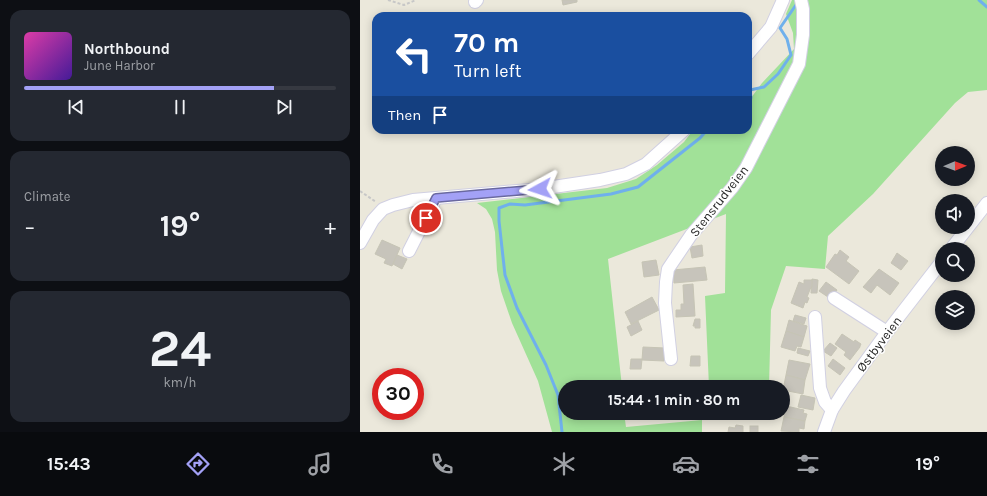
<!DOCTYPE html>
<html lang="en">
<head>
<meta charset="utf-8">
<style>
  :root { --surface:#171b24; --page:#242831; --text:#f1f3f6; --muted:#9ea1a6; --line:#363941; --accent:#a3a1f6 }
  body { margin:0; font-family:Karla,sans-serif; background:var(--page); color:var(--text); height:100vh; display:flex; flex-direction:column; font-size:15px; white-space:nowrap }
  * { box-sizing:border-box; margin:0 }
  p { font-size:13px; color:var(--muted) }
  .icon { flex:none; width:22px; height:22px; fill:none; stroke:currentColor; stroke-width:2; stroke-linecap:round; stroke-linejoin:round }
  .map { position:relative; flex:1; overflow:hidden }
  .sheet { display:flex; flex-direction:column; gap:10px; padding:10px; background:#0d0f14; width:360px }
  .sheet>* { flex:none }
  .top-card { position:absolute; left:12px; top:12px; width:380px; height:122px; border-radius:12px; box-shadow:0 2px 10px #0003; background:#1a4fa0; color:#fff; overflow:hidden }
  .needle { width:26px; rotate:89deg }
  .tools { position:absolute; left:575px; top:146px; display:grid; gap:8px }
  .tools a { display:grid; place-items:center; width:40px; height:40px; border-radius:50%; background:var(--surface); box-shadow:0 2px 10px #0003; font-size:20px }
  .speed { position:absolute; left:12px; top:368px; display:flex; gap:8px; font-size:20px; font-weight:700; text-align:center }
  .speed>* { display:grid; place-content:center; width:52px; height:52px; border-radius:50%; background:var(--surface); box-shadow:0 2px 10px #0003; line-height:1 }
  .speed .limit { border:6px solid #d22; background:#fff; color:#111 }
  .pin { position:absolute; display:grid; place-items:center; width:34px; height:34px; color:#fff; margin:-17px; border:2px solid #fff; border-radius:50%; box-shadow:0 1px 4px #0007 }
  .me { position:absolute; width:44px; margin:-22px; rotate:265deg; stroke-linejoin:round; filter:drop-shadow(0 0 3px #0008) }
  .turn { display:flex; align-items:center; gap:14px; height:84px; padding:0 16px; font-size:18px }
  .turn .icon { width:52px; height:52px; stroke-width:2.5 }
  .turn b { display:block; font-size:28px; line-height:34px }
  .then { display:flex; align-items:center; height:38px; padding:0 16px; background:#0003; gap:8px; font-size:15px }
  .big { font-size:30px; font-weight:700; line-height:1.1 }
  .sheet .widget { flex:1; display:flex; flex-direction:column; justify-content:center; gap:6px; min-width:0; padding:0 14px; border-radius:12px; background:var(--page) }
  .sheet .dial { align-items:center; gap:0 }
  .dial b { font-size:52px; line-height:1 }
  .song { display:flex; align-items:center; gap:12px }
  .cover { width:48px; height:48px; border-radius:6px; background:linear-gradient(135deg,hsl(320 70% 55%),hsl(260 70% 35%)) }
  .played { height:4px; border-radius:2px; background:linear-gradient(90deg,var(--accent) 80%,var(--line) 80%) }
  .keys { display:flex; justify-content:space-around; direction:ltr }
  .heat { display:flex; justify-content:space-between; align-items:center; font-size:22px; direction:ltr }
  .trip { position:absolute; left:198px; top:380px; width:232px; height:40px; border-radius:20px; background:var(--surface); box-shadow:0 2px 10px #0003; font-weight:700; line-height:40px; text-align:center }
  .tab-bar { display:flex; height:64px; justify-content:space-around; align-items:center; background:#090b0e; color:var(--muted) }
  .tab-bar .icon { width:28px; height:28px }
  .tab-bar .current { color:var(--accent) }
  .tab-bar b { font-size:18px; color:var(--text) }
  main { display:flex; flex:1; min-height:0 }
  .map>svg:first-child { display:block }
  .green { fill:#a1e198 }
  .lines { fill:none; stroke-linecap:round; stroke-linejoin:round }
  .stream { stroke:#6fb0ec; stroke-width:3 }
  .building { fill:#c7c4bb; stroke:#c6c4b5 }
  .minor-casing { stroke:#d1d0e2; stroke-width:14 }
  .path { stroke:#c7c7c7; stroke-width:2; stroke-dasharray:3 2; stroke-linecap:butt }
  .minor { stroke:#fff; stroke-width:12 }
  .route-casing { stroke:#6a69a0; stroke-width:10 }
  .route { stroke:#a3a1f6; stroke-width:7 }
  .labels { text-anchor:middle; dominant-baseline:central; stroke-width:3; stroke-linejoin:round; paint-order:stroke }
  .street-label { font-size:13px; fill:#292929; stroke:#fff }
</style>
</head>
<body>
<main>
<section class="sheet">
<div class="widget">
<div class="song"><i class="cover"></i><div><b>Northbound</b><p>June Harbor</p></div></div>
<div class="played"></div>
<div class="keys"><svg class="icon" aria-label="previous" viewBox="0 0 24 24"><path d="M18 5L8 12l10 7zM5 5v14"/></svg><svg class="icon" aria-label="pause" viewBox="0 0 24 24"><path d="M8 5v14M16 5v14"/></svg><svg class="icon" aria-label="next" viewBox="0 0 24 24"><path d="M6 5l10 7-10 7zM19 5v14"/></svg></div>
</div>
<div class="widget"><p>Climate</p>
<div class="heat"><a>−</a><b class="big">19°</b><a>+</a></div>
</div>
<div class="widget dial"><b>24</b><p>km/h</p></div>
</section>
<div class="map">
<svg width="627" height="432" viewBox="0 0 627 432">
  <rect width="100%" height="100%" fill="#ebe8db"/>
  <path class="green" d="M432,0H627V90L608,92L595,103L513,194L468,236L465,269L426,266L411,310L409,387H349L345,296L365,293L366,214L248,259L262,387H205V413H264L266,427L342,420V432H192L178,381L152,323L141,291L137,270L135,232L132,219L126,209L117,203L247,188L276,179L297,165L324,142L333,130H388V102L402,83L434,49L433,33L426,14Z"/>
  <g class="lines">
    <g class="stream">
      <path d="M619,0L627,7"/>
      <path d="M388,101L391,98L390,90L404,87L418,74L431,55L427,39L420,28L438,2"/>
      <path d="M202,432L198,395L186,365L157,308L145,275L139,221V208L150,204L165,205L251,194L278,187L340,138L347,130"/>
    </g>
  </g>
  <g class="building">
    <path d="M202,0H217V2L203,5Z"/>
    <path d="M22,240L40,248L32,266L24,263L26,259L15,254Z"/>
    <path d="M342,245L343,256L332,258L330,247Z"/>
    <path d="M480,250L489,257L486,261L499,271L489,284L466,267L475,254L477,255Z"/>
    <path d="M537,253L548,261L541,270L531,263Z"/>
    <path d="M37,255L47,259L42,269L33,264Z"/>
    <path d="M296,260L299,275L284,277L282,262Z"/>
    <path d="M345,267L347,280L314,283L313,270Z"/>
    <path d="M519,269L539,283L530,295L517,285L511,293L503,287Z"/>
    <path d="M452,279L458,280L457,293H451Z"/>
    <path d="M444,280H452V287H451L447,297L449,298L447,303L445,302L443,308L431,303L439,282L444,284Z"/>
    <path d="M466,282L477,290L471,299L459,291Z"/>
    <path d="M333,284L335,316L316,317V310H321V304H324L323,285Z"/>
    <path d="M292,297L299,310L271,324L265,312Z"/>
    <path d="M435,315L446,318L444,324L433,321Z"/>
    <path d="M335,319H340V328H335V326H333Z"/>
    <path d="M429,320L447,326L444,337L426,331Z"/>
    <path d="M278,321L282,330L271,336L267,327Z"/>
    <path d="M426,331L444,337L441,347L437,346L435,351L421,347Z"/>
    <path d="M482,334L494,342L495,340L501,344L500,346V347L490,360L484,355L486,352L475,344Z"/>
    <path d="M470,343L477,348L471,356L463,351Z"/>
    <path d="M283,347L305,348L304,361L282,360Z"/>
    <path d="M438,348L450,351L448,356L437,353Z"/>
    <path d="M331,356H340V366H330Z"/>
    <path d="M271,359H282L281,369H270Z"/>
    <path d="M473,359L485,368L480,375L468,366Z"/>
    <path d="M429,360L450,364L445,380L426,375Z"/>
    <path d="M426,375L445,380L443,394L423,390Z"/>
    <rect x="312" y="381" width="8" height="6"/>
    <path d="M280,385L291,386V387H280Z"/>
    <path d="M441,395L455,398L453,410L438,407Z"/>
    <path d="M426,406L444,410L443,413L447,414L445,421L424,417Z"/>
    <path d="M299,413H307V415L299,416Z"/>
    <path d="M424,417L445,421L444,429L439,428V432L421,431Z"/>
    <path d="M376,425L383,426V432H368L369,427L375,428Z"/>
    <rect x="390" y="426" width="8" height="6"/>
  </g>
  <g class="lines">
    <defs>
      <g id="minor">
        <path d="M115,2L117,0"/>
        <path d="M388,54L411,27L423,0"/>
        <path d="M0,243L13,220L23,209L33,205L53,200L180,189L240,180L266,174L286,164L324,130"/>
        <path d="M591,249L627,203"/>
        <path d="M49,251L76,198"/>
        <path d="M474,298L527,332"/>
        <path d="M455,317L460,388L465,402L472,410"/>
        <path d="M311,359L305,303L306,282L308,269L331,235L372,188L386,168L439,64L443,35V9L441,0"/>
        <path d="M464,432L472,410L484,391L527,332L582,261"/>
      </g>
    </defs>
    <use href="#minor" class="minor-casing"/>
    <g class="path">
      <path d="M28,0L44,5L56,0"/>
      <path d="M0,191L16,202"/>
    </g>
    <use href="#minor" class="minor"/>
  </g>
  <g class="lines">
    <defs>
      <path id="route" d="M66,218L76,198L180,189"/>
    </defs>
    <use href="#route" class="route-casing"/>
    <use href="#route" class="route"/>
  </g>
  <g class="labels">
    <g class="street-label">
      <text transform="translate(359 201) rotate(-52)">Stensrudveien</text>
      <text transform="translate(519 344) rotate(-53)">Østbyveien</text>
    </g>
  </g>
</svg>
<div class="tools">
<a><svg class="needle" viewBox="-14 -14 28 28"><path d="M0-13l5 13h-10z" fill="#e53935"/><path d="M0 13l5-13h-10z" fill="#9ea1a6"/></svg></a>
<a><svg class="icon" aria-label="sound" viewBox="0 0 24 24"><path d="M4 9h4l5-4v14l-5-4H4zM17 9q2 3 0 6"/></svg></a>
<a><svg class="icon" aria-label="search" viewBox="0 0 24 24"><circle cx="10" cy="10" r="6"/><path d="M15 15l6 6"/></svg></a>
<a><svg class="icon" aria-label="layers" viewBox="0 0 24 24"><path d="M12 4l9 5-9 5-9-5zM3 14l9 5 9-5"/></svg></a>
</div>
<div class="speed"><div class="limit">30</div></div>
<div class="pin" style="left:66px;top:218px;background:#d93025"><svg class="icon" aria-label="arrive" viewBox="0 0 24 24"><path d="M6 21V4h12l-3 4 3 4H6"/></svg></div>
<svg class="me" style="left:180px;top:189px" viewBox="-20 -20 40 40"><path d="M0-17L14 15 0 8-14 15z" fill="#a3a1f6" stroke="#fff" stroke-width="4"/></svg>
<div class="trip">15:44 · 1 min · 80 m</div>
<div class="top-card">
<div class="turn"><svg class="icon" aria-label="left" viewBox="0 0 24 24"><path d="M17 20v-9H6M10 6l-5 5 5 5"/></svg><div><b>70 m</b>Turn left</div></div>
<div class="then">Then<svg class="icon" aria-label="arrive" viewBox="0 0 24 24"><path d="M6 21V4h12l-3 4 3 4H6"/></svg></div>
</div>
</div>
</main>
<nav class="tab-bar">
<b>15:43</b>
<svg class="icon current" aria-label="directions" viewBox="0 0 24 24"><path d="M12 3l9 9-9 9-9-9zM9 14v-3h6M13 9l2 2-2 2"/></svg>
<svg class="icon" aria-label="music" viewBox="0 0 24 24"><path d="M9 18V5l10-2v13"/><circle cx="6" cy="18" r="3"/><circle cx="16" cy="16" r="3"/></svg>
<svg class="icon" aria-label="phone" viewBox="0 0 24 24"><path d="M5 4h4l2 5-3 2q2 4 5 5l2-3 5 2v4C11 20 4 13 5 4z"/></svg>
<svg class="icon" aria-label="climate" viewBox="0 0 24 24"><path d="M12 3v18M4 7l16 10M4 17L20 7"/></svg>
<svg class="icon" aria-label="car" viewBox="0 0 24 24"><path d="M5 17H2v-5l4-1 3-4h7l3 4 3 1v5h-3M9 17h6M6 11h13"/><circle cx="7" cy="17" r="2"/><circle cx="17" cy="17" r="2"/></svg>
<svg class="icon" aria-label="filters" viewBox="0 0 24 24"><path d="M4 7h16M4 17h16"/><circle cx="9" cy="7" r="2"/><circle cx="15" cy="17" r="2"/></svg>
<b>19°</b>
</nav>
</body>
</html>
